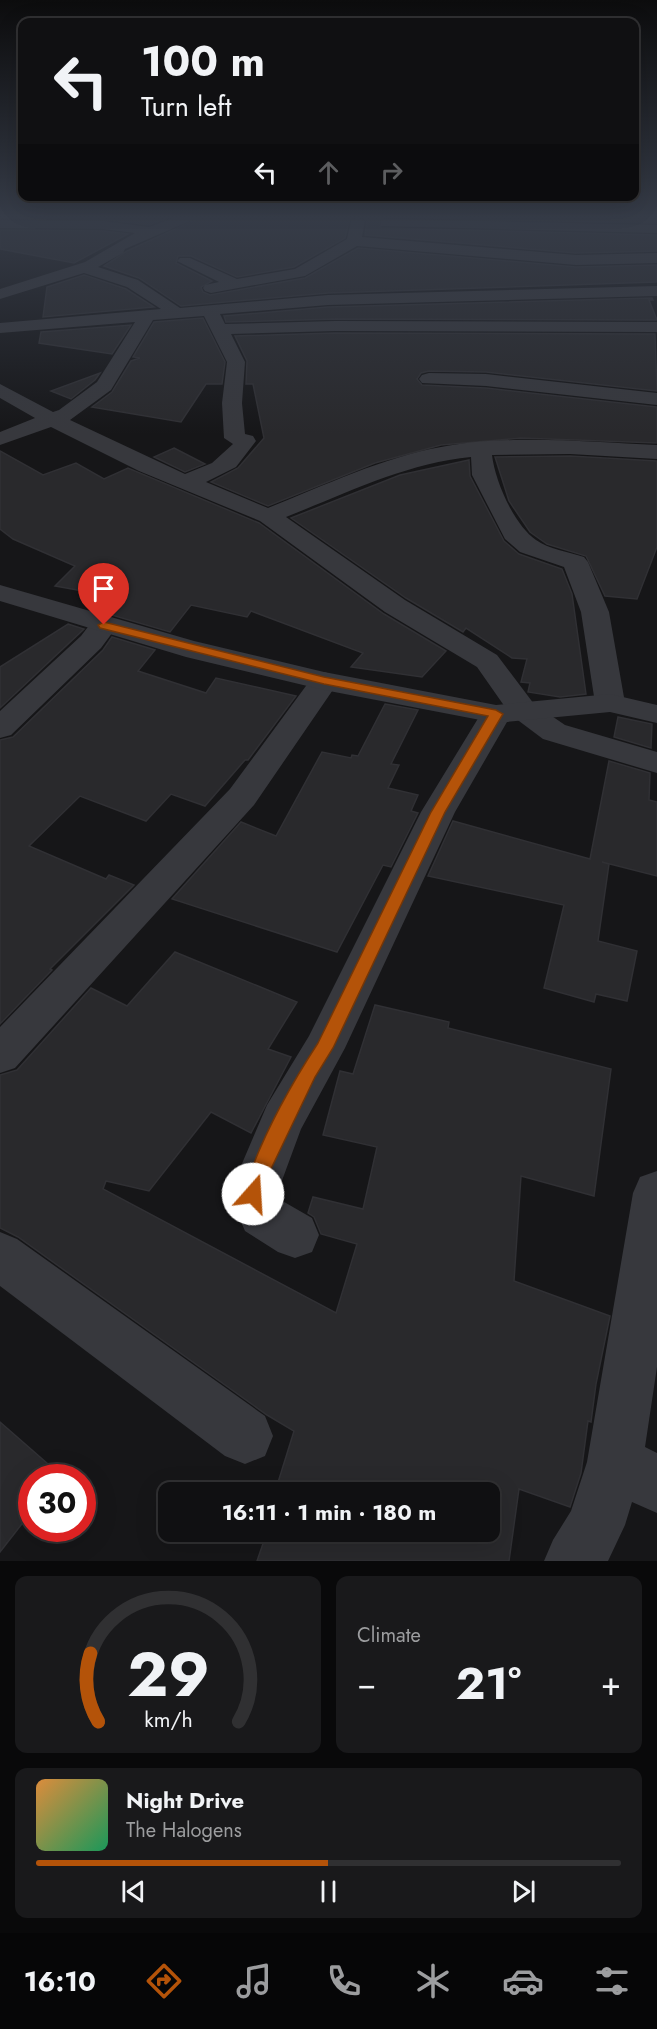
<!DOCTYPE html>
<html lang="en">
<head>
<meta charset="utf-8">
<style>
  :root { --surface:#101012; --page:#19191b; --text:#f1f3f6; --muted:#9c9d9f; --line:#303032; --accent:#b45309 }
  body { margin:0; font-family:Jost,sans-serif; background:var(--page); color:var(--text); height:100vh; display:flex; flex-direction:column; font-size:22px; white-space:nowrap }
  * { box-sizing:border-box; margin:0 }
  p { font-size:20px; color:var(--muted) }
  .icon { flex:none; width:33px; height:33px; fill:none; stroke:currentColor; stroke-width:2; stroke-linecap:round; stroke-linejoin:round }
  .map { position:relative; height:1561px; overflow:hidden }
  .panel { display:flex; flex-direction:column; gap:15px; padding:15px; background:#09090a; flex:1 }
  .panel>* { flex:none }
  .guide { position:absolute; left:18px; top:18px; width:621px; height:183px; border-radius:12px; box-shadow:0 6px 24px #0002,0 0 0 2px var(--line); background:#101012; color:var(--text); overflow:hidden }
  .speed { position:absolute; left:18px; top:1464px; display:flex; gap:12px; font-size:30px; font-weight:700; text-align:center }
  .speed>* { display:grid; place-content:center; width:78px; height:78px; border-radius:50%; background:var(--surface); box-shadow:0 6px 24px #0002,0 0 0 2px var(--line); line-height:1 }
  .speed .limit { border:9px solid #d22; background:#fff; color:#111 }
  .pin { position:absolute; display:grid; place-items:center; width:51px; height:51px; color:#fff; margin:-62px -26px; border-radius:50% 50% 50% 0; rotate:-45deg; box-shadow:0 0 6px #0007 }
  .pin .icon { rotate:45deg }
  .me { position:absolute; width:66px; margin:-33px; rotate:19deg; stroke-linejoin:round; filter:drop-shadow(0 0 4px #0008) }
  .turn { display:flex; align-items:center; gap:21px; height:126px; padding:0 24px; font-size:27px }
  .turn .icon { width:78px; height:78px; stroke-width:2.5 }
  .turn b { display:block; font-size:42px; line-height:51px }
  .lanes { display:flex; align-items:center; height:57px; padding:0 24px; background:#0003; justify-content:center; gap:30px; direction:ltr }
  .lanes .off { opacity:.35 }
  .big { font-size:45px; font-weight:700; line-height:1.1 }
  .panel .tile { flex:1; display:flex; flex-direction:column; justify-content:center; gap:9px; min-width:0; padding:0 21px; border-radius:12px; background:var(--page) }
  .panel .dial { align-items:center; gap:0 }
  .dial svg { height:156px; overflow:visible; fill:none; stroke:var(--line); stroke-width:7; stroke-linecap:round; text-anchor:middle }
  .dial text { fill:var(--text); stroke:none }
  .song { display:flex; align-items:center; gap:18px }
  .cover { width:72px; height:72px; border-radius:9px; background:linear-gradient(135deg,hsl(30 70% 55%),hsl(150 70% 35%)) }
  .played { height:6px; border-radius:3px; background:linear-gradient(90deg,var(--accent) 50%,var(--line) 50%) }
  .keys { display:flex; justify-content:space-around; direction:ltr }
  .heat { display:flex; justify-content:space-between; align-items:center; font-size:33px; direction:ltr }
  .panel .tiles { flex:1; display:grid; gap:15px; grid-template-columns:1fr 1fr }
  .tile:last-child { grid-column:span 2 }
  .trip { position:absolute; left:158px; top:1482px; width:342px; height:60px; border-radius:12px; background:var(--surface); box-shadow:0 6px 24px #0002,0 0 0 2px var(--line); font-weight:700; line-height:60px; text-align:center }
  .dock { display:flex; height:96px; justify-content:space-around; align-items:center; background:#060607; color:var(--muted) }
  .dock .icon { width:42px; height:42px }
  .dock .active { color:var(--accent) }
  .dock b { font-size:27px; color:var(--text) }
  .map>svg:first-child { display:block }
  .building { fill:#29292c; stroke:#303034; stroke-width:1.5 }
  .lines { fill:none; stroke-linecap:round; stroke-linejoin:round }
  .minor { fill:#37383d; fill-rule:evenodd }
  .tertiary { fill:#37383d; fill-rule:evenodd }
  .route { fill:#b45309; stroke:#753606; stroke-width:1.5 }
</style>
</head>
<body>
<div class="map">
<svg width="657" height="1561" viewBox="0 0 657 1561">
  <rect width="100%" height="100%" fill="#161618"/>
  <g class="building">
    <path d="M0,215H174L149,225L103,219L0,218Z"/>
    <path d="M206,215H356L349,221L345,238L294,267L237,277L191,256H178L176,263L212,281L201,287L203,292L210,295L305,278L358,248L576,267L657,265V282L328,293L181,306L139,278L104,266L127,251Z"/>
    <path d="M360,215H657V223L386,217L379,220L381,228L657,235V251L576,253L365,235L367,220Z"/>
    <path d="M0,230L103,231L128,234L74,263L0,249Z"/>
    <path d="M84,275L126,289L154,307L43,317L47,287Z"/>
    <path d="M652,298L653,300H649L657,320L335,319L226,322L224,316L328,307Z"/>
    <path d="M203,318L225,362L222,384H206L181,422L92,407L112,392L131,361L140,358L133,357L154,322Z"/>
    <path d="M131,325L112,354L39,343L41,332Z"/>
    <path d="M335,333L655,334L657,391L486,372L429,371L421,373L417,379L422,385L486,388L657,407V443L521,438L441,445L375,463L268,506L211,482L238,468L264,438L253,384H246L247,361L235,336Z"/>
    <path d="M100,373L95,380L71,399L51,391Z"/>
    <path d="M174,448L205,464L185,472L154,457Z"/>
    <path d="M0,451L43,475L76,463L104,479L128,468L259,523L384,614L446,651L422,677L351,667L363,653L251,611L247,617L191,605L170,632L91,609L111,596L55,586L75,566L13,539L0,529Z"/>
    <path d="M570,456L657,461V547L637,599L605,596L586,556L547,544L530,532L509,501L495,457Z"/>
    <path d="M469,460L470,476L504,541L519,554L562,569L572,594L586,694L560,697L528,692L530,683L521,682L527,659L512,658L466,628L463,632L406,598L291,518L400,475Z"/>
    <path d="M68,624L84,629L0,708V667Z"/>
    <path d="M112,637L155,650L138,671L206,693L216,678L296,696L248,760H245L205,806L171,794L146,821L80,796L29,846L106,879L109,875L134,885L50,969L52,970L0,1024V740L13,737L103,650Z"/>
    <path d="M385,704L418,710L391,764L399,765L388,788L418,795L411,811L418,813L391,867L383,865L337,952L172,899L241,822L276,836L322,752L351,758L352,755L358,756Z"/>
    <path d="M618,717L652,724L651,748L614,737Z"/>
    <path d="M609,761L650,773L649,800L657,802V876L602,862L609,864L598,941L637,951L627,1001L596,994L594,1002L544,988L564,905L428,876L453,821L590,859Z"/>
    <path d="M175,952L297,1002L268,1049L291,1057L251,1133L211,1112L149,1191L106,1181L103,1189L336,1313L357,1244L321,1234L314,1217L308,1213L313,1197L363,1209L377,1147L323,1135L340,1071L353,1074L375,1005L449,1022L448,1028L611,1069L594,1196L521,1176L514,1281L610,1316L596,1384L591,1422L588,1421L581,1473L570,1507L519,1489L509,1561H257L267,1532H489V1492H275L294,1431L267,1415L18,1237L0,1228V1075L17,1070L91,988L127,1006Z"/>
    <path d="M0,1422L64,1478H32V1511L0,1552Z"/>
  </g>
  <g class="lines">
    <g class="minor">
      <path d="M182,215H204L125,249L123,253L98,267L138,280L180,308L328,295L657,286V296L328,305L220,314L225,324L335,321L657,322V332L335,331L231,334L245,362L242,403L245,434L253,436L256,441L236,467L206,482L268,508C323,486 384,457 441,447C508,434 589,442 657,445V459L570,454L492,455C495,481 514,525 536,540C548,549 569,552 584,557L588,562L609,612L625,703L621,709L610,712L599,709L595,703L581,612L564,567L520,552L505,539L472,475L471,457C406,463 345,494 286,517L405,600L497,655L534,704L565,725L657,752V773L543,739L511,715L455,812L345,1048L301,1129L277,1194L279,1199L312,1218L319,1235L312,1252L295,1258L278,1252L245,1231L229,1194L267,1105L309,1036L421,812L485,707L496,705L505,707L477,667L385,612L260,521L139,471L51,427L0,445V432L35,418L0,398V384L53,412L59,410L97,382L135,322L0,333V323L161,309L127,287L84,273L0,299V289L85,262L135,233L103,229L0,228V220L103,221L149,227ZM204,316L227,362L222,403L224,438L233,444L212,463L185,474L70,420L111,390L153,320Z"/>
      <path d="M358,217L365,221L362,237L576,255L657,253V263L576,265L357,246L305,276L211,293L205,291L203,288L205,285L219,282L177,261L180,258H190L237,279L295,269L347,239L351,221Z"/>
      <path d="M386,219L657,225V233L381,226V220Z"/>
      <path d="M429,373L486,374L657,393V405L486,386L422,383L419,379L422,375Z"/>
      <path d="M104,617L114,619L118,625L101,648L11,735L0,738V711L81,636L94,619Z"/>
      <path d="M324,672L334,675L339,681L254,805L15,1068L0,1073V1027L230,789L314,675Z"/>
      <path d="M657,1171V1367L645,1447L657,1453V1513L632,1502L625,1525L608,1561H544L553,1540L571,1511L587,1462L633,1193L640,1177Z"/>
      <path d="M0,1232L17,1239L265,1416L273,1436L265,1456L245,1464L225,1456L0,1286Z"/>
    </g>
    <path class="tertiary" d="M0,585L194,641L324,672L496,705L610,694L657,705V723L610,712L496,723L324,690L186,657L0,601Z"/>
  </g>
  <linearGradient id="sky" x2="0" y2="1"><stop stop-color="#0c0c0d"/><stop offset="0.5" stop-color="#363c48"/><stop offset="1" stop-color="#363c48" stop-opacity="0"/></linearGradient>
  <rect width="657" height="434" fill="url(#sky)"/>
  <path class="route" d="M104,622L324,677L496,710L503,714L445,812L333,1048L315,1077L269,1173L260,1201L253,1203L246,1201L243,1194C259,1142 288,1089 318,1043L431,812L488,716L324,684L100,628L98,625Z"/>
</svg>
<div class="speed"><div class="limit">30</div></div>
<div class="pin" style="left:104px;top:625px;background:#d93025"><svg class="icon" aria-label="arrive" viewBox="0 0 24 24"><path d="M6 21V4h12l-3 4 3 4H6"/></svg></div>
<svg class="me" style="left:253px;top:1194px" viewBox="-20 -20 40 40"><circle r="19" fill="#fff"/><path d="M0-13L10 11 0 6-10 11z" fill="#b45309"/></svg>
<div class="trip">16:11 · 1 min · 180 m</div>
<div class="guide">
<div class="turn"><svg class="icon" aria-label="left" viewBox="0 0 24 24"><path d="M17 20v-9H6M10 6l-5 5 5 5"/></svg><div><b>100 m</b>Turn left</div></div>
<div class="lanes"><svg class="icon" aria-label="left" viewBox="0 0 24 24"><path d="M17 20v-9H6M10 6l-5 5 5 5"/></svg><svg class="icon off" aria-label="ahead" viewBox="0 0 24 24"><path d="M12 20V5M6 11l6-6 6 6"/></svg><svg class="icon off" aria-label="right" viewBox="0 0 24 24"><path d="M7 20v-9h11M14 6l5 5-5 5"/></svg></div>
</div>
</div>
<section class="panel">
<div class="tiles">
<div class="tile dial"><svg viewBox="0 0 100 80">
<path d="M14 69A42 42 0 1 1 86 69"/>
<path d="M14 69A42 42 0 0 1 10 34" stroke="#b45309"/>
<text x="50" y="56" font-size="32" font-weight="700">29</text>
<text x="50" y="72" font-size="11">km/h</text>
</svg></div>
<div class="tile"><p>Climate</p>
<div class="heat"><a>−</a><b class="big">21°</b><a>+</a></div>
</div>
<div class="tile">
<div class="song"><i class="cover"></i><div><b>Night Drive</b><p>The Halogens</p></div></div>
<div class="played"></div>
<div class="keys"><svg class="icon" aria-label="previous" viewBox="0 0 24 24"><path d="M18 5L8 12l10 7zM5 5v14"/></svg><svg class="icon" aria-label="pause" viewBox="0 0 24 24"><path d="M8 5v14M16 5v14"/></svg><svg class="icon" aria-label="next" viewBox="0 0 24 24"><path d="M6 5l10 7-10 7zM19 5v14"/></svg></div>
</div>
</div>
</section>
<nav class="dock">
<b>16:10</b>
<svg class="icon active" aria-label="directions" viewBox="0 0 24 24"><path d="M12 3l9 9-9 9-9-9zM9 14v-3h6M13 9l2 2-2 2"/></svg>
<svg class="icon" aria-label="music" viewBox="0 0 24 24"><path d="M9 18V5l10-2v13"/><circle cx="6" cy="18" r="3"/><circle cx="16" cy="16" r="3"/></svg>
<svg class="icon" aria-label="phone" viewBox="0 0 24 24"><path d="M5 4h4l2 5-3 2q2 4 5 5l2-3 5 2v4C11 20 4 13 5 4z"/></svg>
<svg class="icon" aria-label="climate" viewBox="0 0 24 24"><path d="M12 3v18M4 7l16 10M4 17L20 7"/></svg>
<svg class="icon" aria-label="car" viewBox="0 0 24 24"><path d="M5 17H2v-5l4-1 3-4h7l3 4 3 1v5h-3M9 17h6M6 11h13"/><circle cx="7" cy="17" r="2"/><circle cx="17" cy="17" r="2"/></svg>
<svg class="icon" aria-label="filters" viewBox="0 0 24 24"><path d="M4 7h16M4 17h16"/><circle cx="9" cy="7" r="2"/><circle cx="15" cy="17" r="2"/></svg>
</nav>
</body>
</html>
